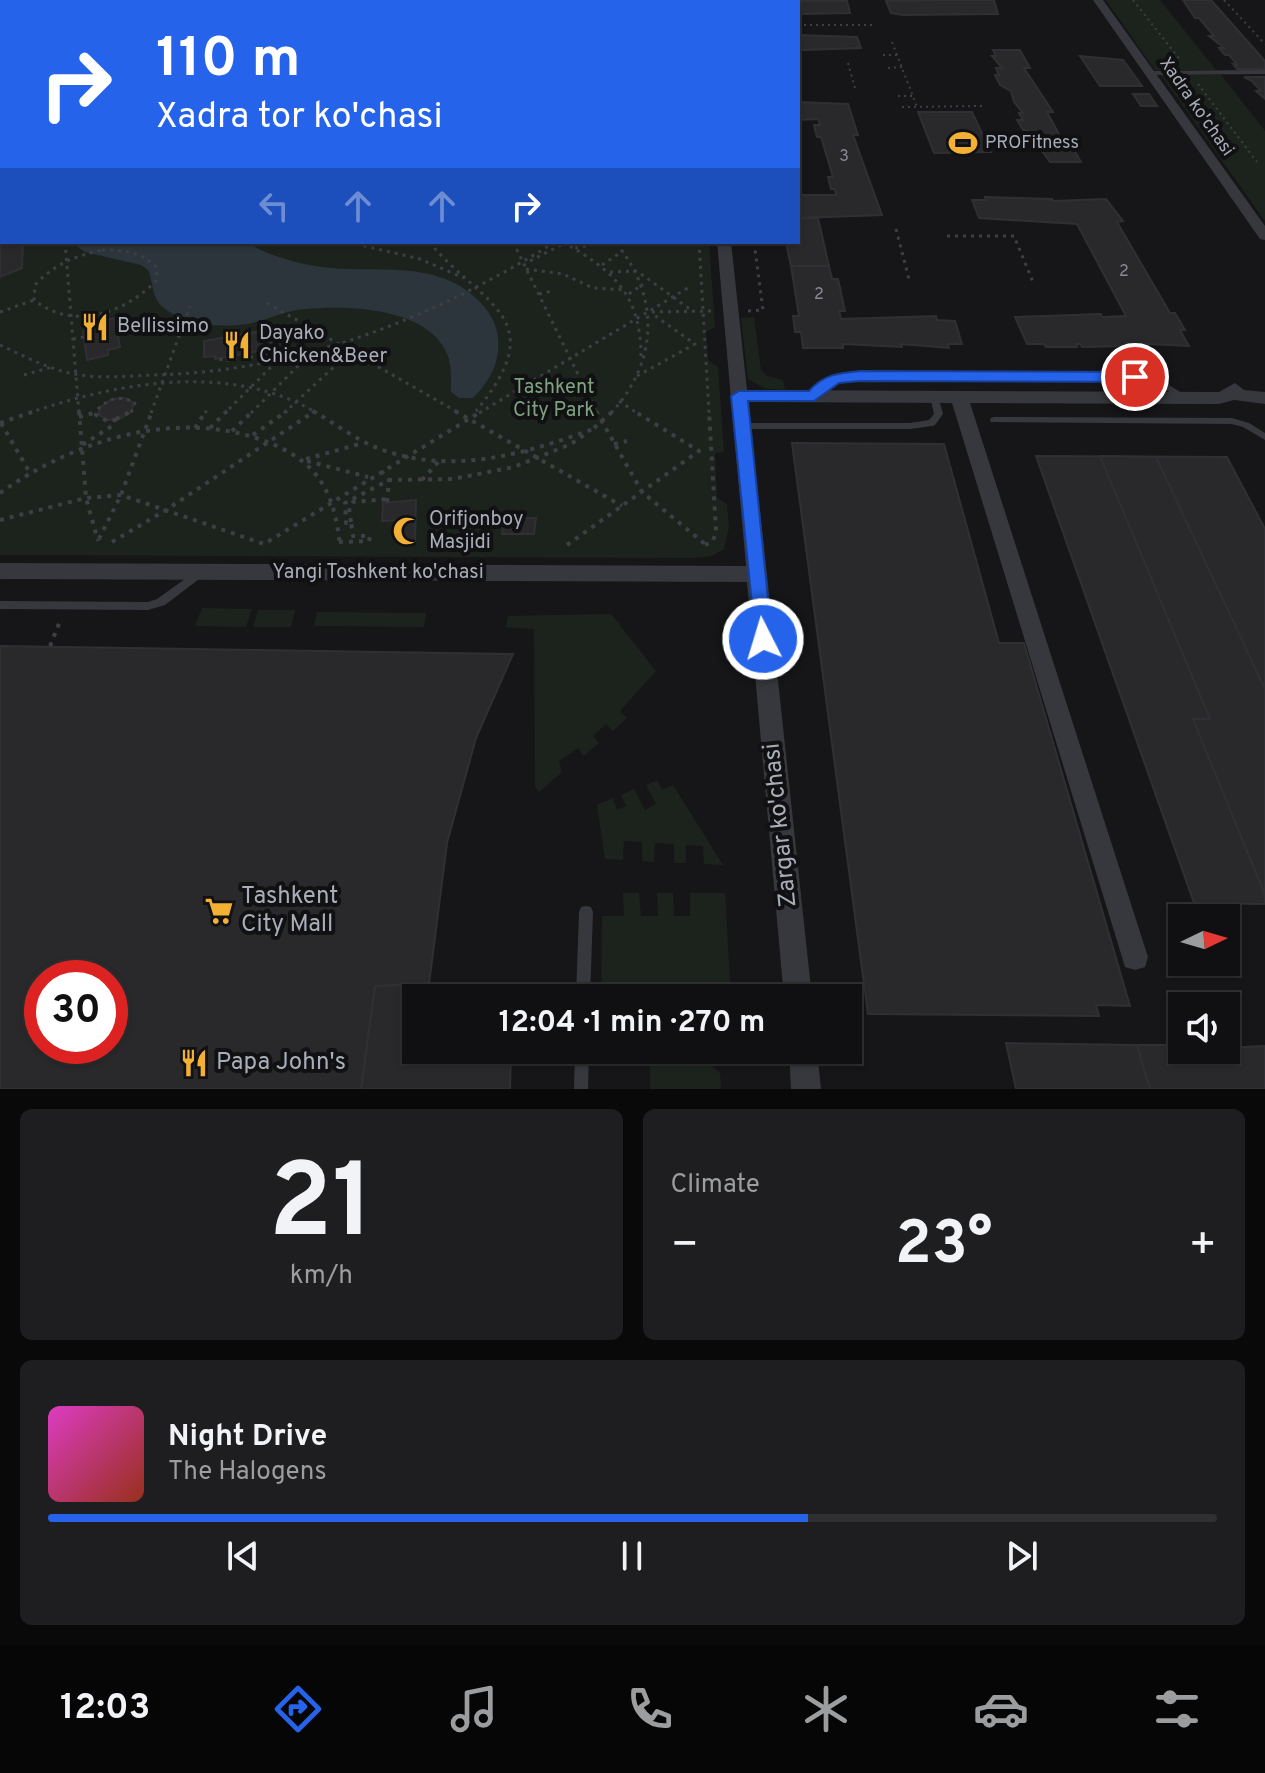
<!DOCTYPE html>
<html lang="en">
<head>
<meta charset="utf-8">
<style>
  :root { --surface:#101012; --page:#1e1e20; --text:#f1f3f6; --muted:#9c9d9f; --line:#303032; --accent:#2563eb }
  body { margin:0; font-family:Overpass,sans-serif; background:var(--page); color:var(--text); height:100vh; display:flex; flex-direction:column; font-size:30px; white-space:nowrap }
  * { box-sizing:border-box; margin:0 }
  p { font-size:26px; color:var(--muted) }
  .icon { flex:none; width:44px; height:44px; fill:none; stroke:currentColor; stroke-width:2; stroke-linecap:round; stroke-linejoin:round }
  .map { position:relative; height:1089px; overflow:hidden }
  .drawer { display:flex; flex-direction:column; gap:20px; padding:20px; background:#09090a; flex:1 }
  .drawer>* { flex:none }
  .hud { position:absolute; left:0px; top:0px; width:800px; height:244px; box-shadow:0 2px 6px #0004,0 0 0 2px var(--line); background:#2563eb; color:#fff; overflow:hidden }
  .needle { width:52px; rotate:85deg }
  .fabs { position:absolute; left:1168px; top:904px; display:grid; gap:16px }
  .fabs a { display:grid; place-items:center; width:72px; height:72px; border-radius:0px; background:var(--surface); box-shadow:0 2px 6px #0004,0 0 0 2px var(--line); font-size:40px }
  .speed { position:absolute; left:24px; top:960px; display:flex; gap:16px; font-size:40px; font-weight:700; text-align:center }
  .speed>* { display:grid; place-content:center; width:104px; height:104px; border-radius:50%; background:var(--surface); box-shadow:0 2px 6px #0004,0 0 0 2px var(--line); line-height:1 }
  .speed .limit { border:12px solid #d22; background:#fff; color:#111 }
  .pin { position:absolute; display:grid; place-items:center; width:68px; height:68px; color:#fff; margin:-34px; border:4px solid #fff; border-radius:50%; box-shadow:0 2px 8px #0007 }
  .me { position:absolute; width:88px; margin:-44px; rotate:355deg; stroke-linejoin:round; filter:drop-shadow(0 0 6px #0008) }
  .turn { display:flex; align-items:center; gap:28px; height:168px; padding:0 24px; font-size:36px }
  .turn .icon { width:104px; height:104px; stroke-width:2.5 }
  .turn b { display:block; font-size:56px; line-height:68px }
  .lanes { display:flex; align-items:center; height:76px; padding:0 24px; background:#0003; justify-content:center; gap:40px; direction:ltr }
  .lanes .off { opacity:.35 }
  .big { font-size:60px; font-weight:700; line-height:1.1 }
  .drawer .tile { flex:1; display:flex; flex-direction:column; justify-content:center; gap:12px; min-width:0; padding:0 28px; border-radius:12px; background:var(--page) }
  .drawer .dial { align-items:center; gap:0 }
  .dial b { font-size:104px; line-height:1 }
  .song { display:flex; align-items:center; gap:24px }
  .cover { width:96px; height:96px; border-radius:12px; background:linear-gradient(135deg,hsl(310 70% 55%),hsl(10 70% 35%)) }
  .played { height:8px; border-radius:4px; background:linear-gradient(90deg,var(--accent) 65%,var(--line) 65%) }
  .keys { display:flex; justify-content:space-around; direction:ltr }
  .heat { display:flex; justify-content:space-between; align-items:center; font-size:44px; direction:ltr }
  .drawer .tiles { flex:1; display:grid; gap:20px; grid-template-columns:1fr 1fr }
  .tile:last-child { grid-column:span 2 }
  .trip { position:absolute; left:402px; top:984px; width:460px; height:80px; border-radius:0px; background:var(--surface); box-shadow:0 2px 6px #0004,0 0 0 2px var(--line); font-weight:700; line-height:80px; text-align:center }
  .menu { display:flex; height:128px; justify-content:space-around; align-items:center; background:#060607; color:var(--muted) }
  .menu .icon { width:56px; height:56px }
  .menu .active { color:var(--accent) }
  .menu b { font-size:36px; color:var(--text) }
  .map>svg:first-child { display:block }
  .green { fill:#1c231d }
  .water { fill:#2c353c }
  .building { fill:#29292c; stroke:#303034; stroke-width:2; fill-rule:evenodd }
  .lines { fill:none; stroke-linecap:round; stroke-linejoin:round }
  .path-far2 { stroke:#3d3f44; stroke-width:2; stroke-dasharray:2 4; stroke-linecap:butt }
  .path-far1 { stroke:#3d3f44; stroke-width:3; stroke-dasharray:3 5; stroke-linecap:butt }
  .path { stroke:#3d3f44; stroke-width:4; stroke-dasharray:4 6; stroke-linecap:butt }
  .lane { fill:#37383d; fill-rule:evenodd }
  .street { fill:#37383d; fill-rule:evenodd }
  .route { fill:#2563eb; stroke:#184099; stroke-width:2 }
  .labels { text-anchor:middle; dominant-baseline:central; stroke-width:8; stroke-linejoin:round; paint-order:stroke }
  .number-label { font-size:16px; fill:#888b94 }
  .far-street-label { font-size:18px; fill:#a8adb8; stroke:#111113 }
  .far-poi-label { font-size:18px; fill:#a8adb8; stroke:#111113; text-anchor:start }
  .poi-label { font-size:20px; fill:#a8adb8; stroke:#111113; text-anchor:start }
  .park-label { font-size:20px; fill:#7fa381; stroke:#111113 }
  .street-label { font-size:20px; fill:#a8adb8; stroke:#111113 }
  .near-street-label { font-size:24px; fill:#a8adb8; stroke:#111113 }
  .near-poi-label { font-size:24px; fill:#a8adb8; stroke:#111113; text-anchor:start }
</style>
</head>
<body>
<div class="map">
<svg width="1265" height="1089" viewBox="0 0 1265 1089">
  <rect width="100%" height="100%" fill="#161618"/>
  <g class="green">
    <path d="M0,0H691L2,2V242H709L715,327L706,332L708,360L718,367L724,452L715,453L717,498L727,504L729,527L724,549L712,556L693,558L0,555Z"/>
    <path d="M1106,0H1160L1216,70H1155Z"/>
    <path d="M1161,75H1221L1265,131V221Z"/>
    <path d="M754,317L761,370L767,376L783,380L785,390L764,388L748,379L741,318Z"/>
    <path d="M202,608L252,609L246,627L195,626Z"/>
    <path d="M258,610H295L291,627H253Z"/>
    <path d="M317,612L426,613L424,627L314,626Z"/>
    <path d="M611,614L656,671L620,711L627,718L613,731L606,724L593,736L599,743L584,756L578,748L559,761L562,772L539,792L535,787L534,629L506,627L508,616Z"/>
    <path d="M657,780L662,790L673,785L723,865L704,864L703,846L686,845V863H674V844L655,843L654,862L642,861V842L624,841L623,860L605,859L597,805L613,798L617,810L626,806L621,795L634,789L645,810L656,804L646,785Z"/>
    <path d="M623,893H639L641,916H658L657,893H673L674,916H690V893H725L731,998H601L602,916H624Z"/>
    <path d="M650,1064L711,1065L720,1073L721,1089H650Z"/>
  </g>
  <path class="water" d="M71,242H246C269,256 295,263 321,267C375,274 437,258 479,301C489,311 497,324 498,338C500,364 490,380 473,398H459L451,392C451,380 452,368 448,356C430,307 348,305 305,309C285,310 267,321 246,324C220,328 185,325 164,308C151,298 154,284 148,270L141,265L85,252Z"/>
  <g class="building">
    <path d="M738,0L847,1L850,13L798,14V2Z"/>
    <path d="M943,0H994L998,14L903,15L891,13L886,1Z"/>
    <path d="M1183,0H1211L1265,61V69H1237L1233,64L1237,65L1229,55H1225L1219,48H1224L1209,36H1214L1199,18H1195Z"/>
    <path d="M798,35L857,37L861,48L803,50L798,49Z"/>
    <path d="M993,50H1020L1030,68H1024L1053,112H1047L1061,138H1067L1081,162H1050L1037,144H1041L1038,138H1032L1028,130H1023L1017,120H1023L1019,113H1023L1014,102L1011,91L1000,85L995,75H999L996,68H1002L992,56H996Z"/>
    <path d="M1080,56L1123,60L1142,86H1100Z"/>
    <path d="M1244,77H1265V99L1256,91H1261L1252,81Z"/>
    <path d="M1133,94H1149L1157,106H1141Z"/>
    <path d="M798,102L848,104L858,135H853L882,215L798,218V195H836L835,189H831L828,177H833L821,137H817L814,125H820L818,119L798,120Z"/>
    <path d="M918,112H972L991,152L934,153Z"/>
    <path d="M985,197L1052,199L1053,201L1106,199L1123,221L1117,222L1170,313H1175L1185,330H1180L1189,346L1126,343L1127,346L1082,347L1080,344H1076L1077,347H1046L1044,344H1027L1015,317L1101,314L1102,317L1126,316L1077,224L979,218L972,200H986Z"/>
    <path d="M798,218H818L829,266H791L786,242H798Z"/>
    <path d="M23,242L22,268L0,277V243Z"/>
    <path d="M791,266H829L832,279H838L845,311H839L841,319L936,316L937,320L955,321L962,344H948L949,348L901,344L902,347L843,344V348H803L801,332H795L793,316H799Z"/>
    <path d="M115,318L120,347L108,350V355L87,360L83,331L91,330L89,324Z"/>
    <path d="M261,331L262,337L270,336L271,349L215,359V356L204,357V341Z"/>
    <path d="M125,398L134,403L131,412L119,419L107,420L98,414L101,407L112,399Z"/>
    <path d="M792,443L944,444L999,643H1024L1130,1006L1096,1005L1099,1016L868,1014Z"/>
    <path d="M1036,456L1227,457L1265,529V904L1194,903Z"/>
    <path d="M1100,456L1156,457L1265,689V895L1193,719H1210Z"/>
    <path d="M416,500L415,541L398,542L399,520L382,521L383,503Z"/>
    <path d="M504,518H536L534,534H502Z"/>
    <path d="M736,638H777L779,652H737Z"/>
    <path d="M0,646L513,654L476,738L447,843L429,984L375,986L361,1089H0ZM42,978H110V1046H42Z"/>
    <path d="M429,984L428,998H416V1050H511L510,1089H361L375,986Z"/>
    <path d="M1006,1043L1137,1045L1150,1089H1016Z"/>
    <path d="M1137,1045H1182V1050L1265,1046V1089H1150Z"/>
  </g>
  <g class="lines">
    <g class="path-far2">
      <path d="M269,0L281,2"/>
      <path d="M438,0L443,2"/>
      <path d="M524,0L547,2"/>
      <path d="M606,0L611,2"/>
      <path d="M1133,0L1181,61"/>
      <path d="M1224,0L1265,44"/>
      <path d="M57,2L63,0"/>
      <path d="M211,2L220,0"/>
      <path d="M237,2L243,0"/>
      <path d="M420,2L428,0"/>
      <path d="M465,2L495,0"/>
      <path d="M662,2L667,0"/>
      <path d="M676,2H680"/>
      <path d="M798,25H873"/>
      <path d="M892,42L917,107"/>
      <path d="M883,55H897"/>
      <path d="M848,63L856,92"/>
      <path d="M888,68L902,67"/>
      <path d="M1198,84L1257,162"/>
      <path d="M898,96H913"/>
      <path d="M902,107L984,106"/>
    </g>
    <g class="path-far1">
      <path d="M896,229L910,283"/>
      <path d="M947,236H1014L1033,282"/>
      <path d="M65,242L79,413"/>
      <path d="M348,242L420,259L464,278"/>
      <path d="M429,242C484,307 553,318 476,411"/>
      <path d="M513,242L597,413"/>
      <path d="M563,242C614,271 641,295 641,357"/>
      <path d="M676,242L689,244"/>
      <path d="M699,242L709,413"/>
      <path d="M575,248L607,242"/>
      <path d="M102,250C124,250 141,251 157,268L156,281C123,314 74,331 34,300L35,285C53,265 75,256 102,250Z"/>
      <path d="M530,261L565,243"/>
      <path d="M602,265L623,251"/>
      <path d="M526,269L563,274L593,288L626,290"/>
      <path d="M610,272L637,271L691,310"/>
      <path d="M539,294L552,291"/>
      <path d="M629,294L643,284"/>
      <path d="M267,303L459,413"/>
      <path d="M748,311L763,310L754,242"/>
      <path d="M0,312L34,300"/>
      <path d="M652,312L715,311"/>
      <path d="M73,339L84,337"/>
      <path d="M0,345C24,356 48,369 74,374C99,379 128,376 153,375C298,372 434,318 555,242"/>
      <path d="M221,358V361L280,353L278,360L225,413"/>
      <path d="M24,375L52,367"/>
      <path d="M637,376L695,344L651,313"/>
      <path d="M619,401L637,413"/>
      <path d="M98,409C109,398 121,395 135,403L131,413"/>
      <path d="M29,413C119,382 231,362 317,413"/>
      <path d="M151,413L190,306"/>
      <path d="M205,413L209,406"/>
      <path d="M251,413L310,354"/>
      <path d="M284,413L350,352"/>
      <path d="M312,413L316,410"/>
      <path d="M479,413L691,286"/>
      <path d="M611,413C659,361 660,295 615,242"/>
    </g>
    <g class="path">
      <path d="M79,411L86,498L98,541"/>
      <path d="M313,411C338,425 361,444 389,452C457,474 528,453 593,429"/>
      <path d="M455,411L622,506"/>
      <path d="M596,411L642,492L705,544"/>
      <path d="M79,417L97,412L96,415L107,421L115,420L112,426L82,445"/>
      <path d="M116,419L132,411"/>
      <path d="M0,423L35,411"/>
      <path d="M1,423L30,473"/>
      <path d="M195,428L206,411"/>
      <path d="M210,428L227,411"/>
      <path d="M594,428L613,411"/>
      <path d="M232,431L253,411"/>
      <path d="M253,435L287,411"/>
      <path d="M614,444L627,441"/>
      <path d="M306,459L363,443"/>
      <path d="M307,461L368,477"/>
      <path d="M381,471L389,480L387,502"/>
      <path d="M422,480L439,461"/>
      <path d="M0,493C72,442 169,410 256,438C314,457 334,486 340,546"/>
      <path d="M0,520L86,498L121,495L264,544L482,411"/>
      <path d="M351,522L349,508L353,502L388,499"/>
      <path d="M99,539L121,495L152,411"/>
      <path d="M369,541L370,536H353L351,522L346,523L345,503L389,480L453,479L514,467L571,444L587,433"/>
      <path d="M112,542L166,510L315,411"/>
      <path d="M339,542L369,541"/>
      <path d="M567,545L699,451L634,411"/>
      <path d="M705,545L713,541L716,531L709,411"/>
      <path d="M50,646L60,621"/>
    </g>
    <g class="lane">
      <path d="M1265,70V74L1150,75L1147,73L1150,71Z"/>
      <path d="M860,373L1135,374L1158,378L1188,397L1187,399H1181L1153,382L1135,380L860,379C834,381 834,386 814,399L810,396C823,380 839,375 860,373Z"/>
      <path d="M934,393L938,396L943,414L935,425L932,426L910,429H742L738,426L742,423H910L929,420L934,414L930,396Z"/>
      <path d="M994,417L1232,418L1249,423L1265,433V440L1243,427L1232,424L991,422L990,420L991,418Z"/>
      <path d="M199,569L203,570L204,573L203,576L165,605L148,610L0,609V601L148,602L157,599Z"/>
      <path d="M586,906L591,907L593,912L590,998H576L579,912L581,907Z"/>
      <path d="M575,1050H589L588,1089H574Z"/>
    </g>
    <g class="street">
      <rect x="696" y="0" width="10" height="2"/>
      <path d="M1093,0H1103L1265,226V240L1260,239Z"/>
      <path d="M717,242H731L747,390L1219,392L1235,383L1244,390L1265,392V404L1234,400L1219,404L970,403L1148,957L1145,967L1135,970L1125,967L1122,957L952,403L748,402L774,639L770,645L775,652L812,998H784L753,652L757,646L752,639L747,582L0,579V563L746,566Z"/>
      <path d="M789,1050H817L821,1089H791Z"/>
    </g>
  </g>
  <path class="route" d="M860,371L1135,372L1143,377L1135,382L860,381L839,383L814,401H748L772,639L770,644H756L731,396L739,391H809C824,374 839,373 860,371Z"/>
  <defs>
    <symbol id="stadium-bare" viewBox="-9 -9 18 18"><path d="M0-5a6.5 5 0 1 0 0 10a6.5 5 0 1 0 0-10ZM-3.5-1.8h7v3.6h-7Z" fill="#f2b134" stroke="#111113" stroke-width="2.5" paint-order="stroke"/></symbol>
    <symbol id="restaurant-bare" viewBox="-9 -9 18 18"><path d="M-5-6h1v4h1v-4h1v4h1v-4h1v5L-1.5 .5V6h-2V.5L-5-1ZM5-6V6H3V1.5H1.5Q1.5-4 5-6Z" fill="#f2b134" stroke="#111113" stroke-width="2.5" paint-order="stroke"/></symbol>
    <symbol id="mosque-bare" viewBox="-9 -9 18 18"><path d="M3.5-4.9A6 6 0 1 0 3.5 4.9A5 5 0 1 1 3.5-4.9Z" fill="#f2b134" stroke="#111113" stroke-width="2.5" paint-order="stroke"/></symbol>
    <symbol id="supermarket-bare" viewBox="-9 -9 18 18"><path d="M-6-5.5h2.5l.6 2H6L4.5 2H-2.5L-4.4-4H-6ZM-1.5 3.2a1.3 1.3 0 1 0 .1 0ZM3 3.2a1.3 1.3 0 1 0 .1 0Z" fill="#f2b134" stroke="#111113" stroke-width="2.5" paint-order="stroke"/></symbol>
  </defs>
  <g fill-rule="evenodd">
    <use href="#stadium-bare" x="943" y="123" width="40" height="40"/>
    <use href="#restaurant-bare" x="75" y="307" width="40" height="40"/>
    <use href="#restaurant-bare" x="217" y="325" width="40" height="40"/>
    <use href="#mosque-bare" x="387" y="511" width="40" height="40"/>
    <use href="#supermarket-bare" x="199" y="891" width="40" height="40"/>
    <use href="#restaurant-bare" x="174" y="1043" width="40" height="40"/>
  </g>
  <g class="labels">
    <g class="number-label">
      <text x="844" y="157">3</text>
      <text x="1124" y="272">2</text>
      <text x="819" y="295">2</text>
    </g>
    <g class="far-street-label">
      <text transform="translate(1196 107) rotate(55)">Xadra ko'chasi</text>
    </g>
    <g class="far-poi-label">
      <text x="985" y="143">PROFitness</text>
    </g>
    <g class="poi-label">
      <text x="117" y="327">Bellissimo</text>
      <text x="259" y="334">Dayako<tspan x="259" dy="23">Chicken&amp;Beer</tspan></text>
      <text x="429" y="520">Orifjonboy<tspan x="429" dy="23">Masjidi</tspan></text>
    </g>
    <g class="park-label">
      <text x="554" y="388">Tashkent<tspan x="554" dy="23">City Park</tspan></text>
    </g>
    <g class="street-label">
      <text x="378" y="573">Yangi Toshkent ko'chasi</text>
    </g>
    <g class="near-street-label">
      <text transform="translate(781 825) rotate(-96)">Zargar ko'chasi</text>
    </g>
    <g class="near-poi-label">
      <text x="241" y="897">Tashkent<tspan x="241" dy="28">City Mall</tspan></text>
      <text x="216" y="1063">Papa John's</text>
    </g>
  </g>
</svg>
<div class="fabs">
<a><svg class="needle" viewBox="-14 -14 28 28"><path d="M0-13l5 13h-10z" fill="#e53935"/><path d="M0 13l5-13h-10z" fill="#9c9d9f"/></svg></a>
<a><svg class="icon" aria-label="sound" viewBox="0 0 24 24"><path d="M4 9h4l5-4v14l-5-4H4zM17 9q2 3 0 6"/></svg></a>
</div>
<div class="speed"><div class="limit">30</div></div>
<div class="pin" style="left:1135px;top:377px;background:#d93025"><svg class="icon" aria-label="arrive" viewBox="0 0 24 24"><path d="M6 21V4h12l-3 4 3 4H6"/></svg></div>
<svg class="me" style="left:763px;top:639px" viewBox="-20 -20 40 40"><circle r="17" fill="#2563eb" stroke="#fff" stroke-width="3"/><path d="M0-11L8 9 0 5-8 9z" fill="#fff"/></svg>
<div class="trip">12:04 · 1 min · 270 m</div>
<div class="hud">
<div class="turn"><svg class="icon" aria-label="right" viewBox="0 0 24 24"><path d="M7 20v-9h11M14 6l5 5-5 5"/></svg><div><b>110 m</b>Xadra tor ko'chasi</div></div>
<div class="lanes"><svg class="icon off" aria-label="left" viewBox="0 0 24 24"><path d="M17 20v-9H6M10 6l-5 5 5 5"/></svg><svg class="icon off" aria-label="ahead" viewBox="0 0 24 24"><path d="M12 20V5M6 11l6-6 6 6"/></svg><svg class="icon off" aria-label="ahead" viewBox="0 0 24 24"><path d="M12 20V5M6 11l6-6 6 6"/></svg><svg class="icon" aria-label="right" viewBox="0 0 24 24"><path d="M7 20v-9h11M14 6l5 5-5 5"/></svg></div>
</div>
</div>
<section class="drawer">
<div class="tiles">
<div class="tile dial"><b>21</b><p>km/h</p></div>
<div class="tile"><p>Climate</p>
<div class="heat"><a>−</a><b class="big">23°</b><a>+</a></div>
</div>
<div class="tile">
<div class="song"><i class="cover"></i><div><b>Night Drive</b><p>The Halogens</p></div></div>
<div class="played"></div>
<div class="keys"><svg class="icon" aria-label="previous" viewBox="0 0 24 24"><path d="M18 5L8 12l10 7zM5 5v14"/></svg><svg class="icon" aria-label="pause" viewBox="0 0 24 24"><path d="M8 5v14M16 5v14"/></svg><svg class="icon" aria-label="next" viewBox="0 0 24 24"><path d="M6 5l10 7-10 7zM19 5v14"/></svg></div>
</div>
</div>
</section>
<nav class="menu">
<b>12:03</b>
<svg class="icon active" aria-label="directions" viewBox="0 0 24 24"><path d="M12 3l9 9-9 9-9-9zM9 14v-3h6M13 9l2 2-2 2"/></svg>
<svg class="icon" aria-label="music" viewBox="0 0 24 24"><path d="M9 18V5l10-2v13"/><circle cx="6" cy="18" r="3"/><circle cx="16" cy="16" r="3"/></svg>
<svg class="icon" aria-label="phone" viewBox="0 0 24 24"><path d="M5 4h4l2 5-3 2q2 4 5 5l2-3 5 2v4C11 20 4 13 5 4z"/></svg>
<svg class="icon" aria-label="climate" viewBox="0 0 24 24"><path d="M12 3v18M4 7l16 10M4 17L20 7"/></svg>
<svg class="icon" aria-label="car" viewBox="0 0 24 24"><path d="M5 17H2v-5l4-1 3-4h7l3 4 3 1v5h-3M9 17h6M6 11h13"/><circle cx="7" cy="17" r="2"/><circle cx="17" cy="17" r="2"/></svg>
<svg class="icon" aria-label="filters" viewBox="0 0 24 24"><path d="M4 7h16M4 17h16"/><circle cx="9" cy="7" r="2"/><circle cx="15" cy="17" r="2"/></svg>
</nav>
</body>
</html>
